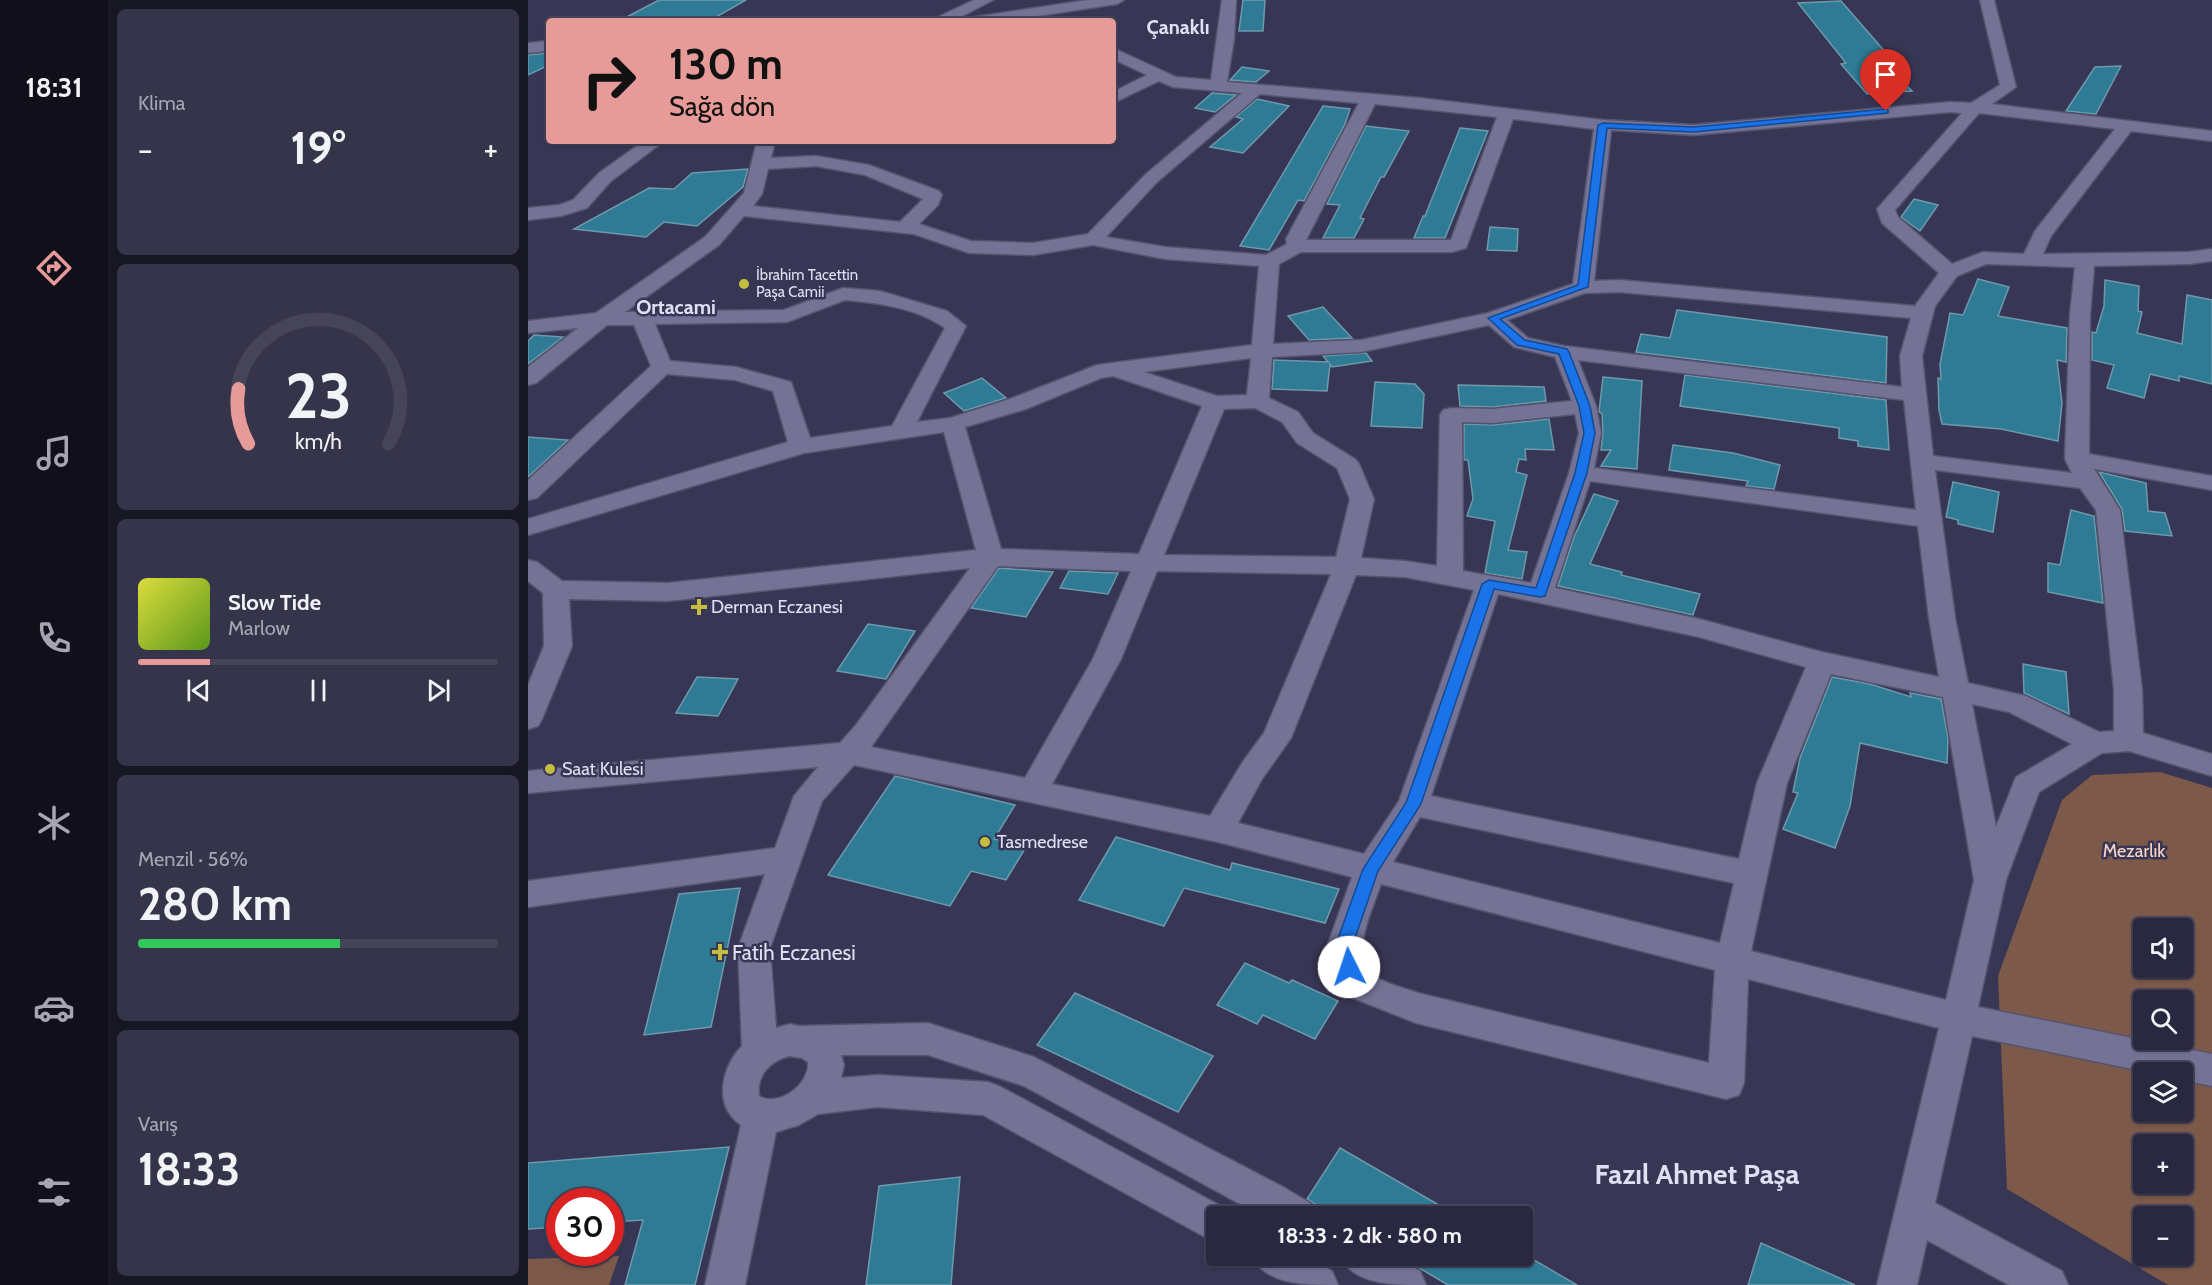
<!DOCTYPE html>
<html lang="tr">
<head>
<meta charset="utf-8">
<style>
  :root { --surface:#2a2840; --page:#36344b; --text:#f1f3f6; --muted:#a5a6b1; --line:#464459; --accent:#e69b98 }
  body { margin:0; font-family:Cabin,sans-serif; background:var(--page); color:var(--text); height:100vh; display:flex; flex-direction:column; font-size:22px; white-space:nowrap }
  * { box-sizing:border-box; margin:0 }
  p { font-size:20px; color:var(--muted) }
  .icon { flex:none; width:33px; height:33px; fill:none; stroke:currentColor; stroke-width:2; stroke-linecap:round; stroke-linejoin:round }
  .map { position:relative; flex:1; overflow:hidden }
  .drawer { display:flex; flex-direction:column; gap:9px; padding:9px; background:#171623; width:420px }
  .drawer>* { flex:none }
  .banner { position:absolute; left:18px; top:18px; width:570px; height:126px; border-radius:6px; box-shadow:0 2px 4px #0004,0 0 0 2px var(--line); background:#e69b98; color:#111; overflow:hidden }
  .fabs { position:absolute; left:1605px; top:918px; display:grid; gap:12px }
  .fabs a { display:grid; place-items:center; width:60px; height:60px; border-radius:6px; background:var(--surface); box-shadow:0 2px 4px #0004,0 0 0 2px var(--line); font-size:30px }
  .speed { position:absolute; left:18px; top:1188px; display:flex; gap:12px; font-size:30px; font-weight:700; text-align:center }
  .speed>* { display:grid; place-content:center; width:78px; height:78px; border-radius:50%; background:var(--surface); box-shadow:0 2px 4px #0004,0 0 0 2px var(--line); line-height:1 }
  .speed .limit { border:9px solid #d22; background:#fff; color:#111 }
  .pin { position:absolute; display:grid; place-items:center; width:51px; height:51px; color:#fff; margin:-62px -26px; border-radius:50% 50% 50% 0; rotate:-45deg; box-shadow:0 0 6px #0007 }
  .pin .icon { rotate:45deg }
  .me { position:absolute; width:66px; margin:-33px; rotate:356deg; stroke-linejoin:round; filter:drop-shadow(0 0 4px #0008) }
  .turn { display:flex; align-items:center; gap:21px; height:126px; padding:0 24px; font-size:27px }
  .turn .icon { width:78px; height:78px; stroke-width:2.5 }
  .turn b { display:block; font-size:42px; line-height:51px }
  .big { font-size:45px; font-weight:700; line-height:1.1 }
  .drawer .card { flex:1; display:flex; flex-direction:column; justify-content:center; gap:9px; min-width:0; padding:0 21px; border-radius:9px; background:var(--page) }
  .drawer .dial { align-items:center; gap:0 }
  .dial svg { height:156px; overflow:visible; fill:none; stroke:var(--line); stroke-width:7; stroke-linecap:round; text-anchor:middle }
  .dial text { fill:var(--text); stroke:none }
  .song { display:flex; align-items:center; gap:18px }
  .cover { width:72px; height:72px; border-radius:9px; background:linear-gradient(135deg,hsl(60 70% 55%),hsl(90 70% 35%)) }
  .played { height:6px; border-radius:3px; background:linear-gradient(90deg,var(--accent) 20%,var(--line) 20%) }
  .keys { display:flex; justify-content:space-around; direction:ltr }
  .heat { display:flex; justify-content:space-between; align-items:center; font-size:33px; direction:ltr }
  .charge { height:9px; border-radius:4px; background:linear-gradient(90deg,#34c759 56%,var(--line) 0) }
  .trip { position:absolute; left:678px; top:1206px; width:327px; height:60px; border-radius:6px; background:var(--surface); box-shadow:0 2px 4px #0004,0 0 0 2px var(--line); font-weight:700; line-height:60px; text-align:center }
  main { display:flex; flex:1; min-height:0 }
  .tabs { display:flex; flex-direction:column; width:108px; justify-content:space-around; align-items:center; background:#11101a; color:var(--muted) }
  .tabs .icon { width:42px; height:42px }
  .tabs .active { color:var(--accent) }
  .tabs b { font-size:27px; color:var(--text) }
  .map>svg:first-child { display:block }
  .green { fill:#7c5948; fill-rule:evenodd }
  .building { fill:#2f7a95; stroke:#6e99ab; stroke-width:1.5 }
  .lines { fill:none; stroke-linecap:round; stroke-linejoin:round }
  .minor-casing { stroke:#55546e; stroke-width:3 }
  .minor { fill:#747396; fill-rule:evenodd }
  .route { fill:#1a73e8; stroke:#114b97; stroke-width:1.5 }
  .poi-dot { fill:#c4bd3e; stroke:#383655; stroke-width:2 }
  .labels { text-anchor:middle; dominant-baseline:central; stroke-width:5; stroke-linejoin:round; paint-order:stroke }
  .far-poi-label { font-size:15px; fill:#e0e0f4; stroke:#383655; text-anchor:start }
  .poi-label { font-size:18px; fill:#e0e0f4; stroke:#383655; text-anchor:start }
  .park-label { font-size:18px; fill:#f9d5c5; stroke:#383655 }
  .far-district-label { font-size:20px; font-weight:bold; fill:#e0e0f4; stroke:#383655 }
  .near-poi-label { font-size:21px; fill:#e0e0f4; stroke:#383655; text-anchor:start }
  .near-district-label { font-size:28px; font-weight:bold; fill:#e0e0f4; stroke:#383655 }
</style>
</head>
<body>
<main>
<nav class="tabs">
<b>18:31</b>
<svg class="icon active" aria-label="directions" viewBox="0 0 24 24"><path d="M12 3l9 9-9 9-9-9zM9 14v-3h6M13 9l2 2-2 2"/></svg>
<svg class="icon" aria-label="music" viewBox="0 0 24 24"><path d="M9 18V5l10-2v13"/><circle cx="6" cy="18" r="3"/><circle cx="16" cy="16" r="3"/></svg>
<svg class="icon" aria-label="phone" viewBox="0 0 24 24"><path d="M5 4h4l2 5-3 2q2 4 5 5l2-3 5 2v4C11 20 4 13 5 4z"/></svg>
<svg class="icon" aria-label="climate" viewBox="0 0 24 24"><path d="M12 3v18M4 7l16 10M4 17L20 7"/></svg>
<svg class="icon" aria-label="car" viewBox="0 0 24 24"><path d="M5 17H2v-5l4-1 3-4h7l3 4 3 1v5h-3M9 17h6M6 11h13"/><circle cx="7" cy="17" r="2"/><circle cx="17" cy="17" r="2"/></svg>
<svg class="icon" aria-label="filters" viewBox="0 0 24 24"><path d="M4 7h16M4 17h16"/><circle cx="9" cy="7" r="2"/><circle cx="15" cy="17" r="2"/></svg>
</nav>
<section class="drawer">
<div class="card"><p>Klima</p>
<div class="heat"><a>−</a><b class="big">19°</b><a>+</a></div>
</div>
<div class="card dial"><svg viewBox="0 0 100 80">
<path d="M14 69A42 42 0 1 1 86 69"/>
<path d="M14 69A42 42 0 0 1 9 41" stroke="#e69b98"/>
<text x="50" y="56" font-size="32" font-weight="700">23</text>
<text x="50" y="72" font-size="11">km/h</text>
</svg></div>
<div class="card">
<div class="song"><i class="cover"></i><div><b>Slow Tide</b><p>Marlow</p></div></div>
<div class="played"></div>
<div class="keys"><svg class="icon" aria-label="previous" viewBox="0 0 24 24"><path d="M18 5L8 12l10 7zM5 5v14"/></svg><svg class="icon" aria-label="pause" viewBox="0 0 24 24"><path d="M8 5v14M16 5v14"/></svg><svg class="icon" aria-label="next" viewBox="0 0 24 24"><path d="M6 5l10 7-10 7zM19 5v14"/></svg></div>
</div>
<div class="card"><p>Menzil · 56%</p><b class="big">280 km</b><div class="charge"></div></div>
<div class="card"><p>Varış</p><b class="big">18:33</b></div>
</section>
<div class="map">
<svg width="1684" height="1285" viewBox="0 0 1684 1285">
  <rect width="100%" height="100%" fill="#383655"/>
  <g class="green">
    <path d="M1632,772L1684,788V1285H1640L1479,1189L1470,976L1534,800L1564,775ZM1616,928H1654V968H1616ZM1616,1000H1654V1040H1616ZM1616,1072H1654V1112H1616ZM1616,1144H1654V1184H1616ZM1616,1216H1654V1256H1616Z"/>
    <path d="M91,1256L81,1285H0V1259Z"/>
  </g>
  <g class="building">
    <path d="M131,0H218L181,21H91Z"/>
    <path d="M715,0H737L735,31H711Z"/>
    <path d="M1313,1L1373,70H1364L1384,91L1339,94L1313,64L1318,63L1270,3Z"/>
    <path d="M21,53V65L0,75V55Z"/>
    <path d="M1593,66L1568,114L1538,111L1567,67Z"/>
    <path d="M714,67L741,71L728,82L702,80Z"/>
    <path d="M684,93L708,95L687,112L667,108Z"/>
    <path d="M729,99L761,106L715,153L682,147L715,119L708,117Z"/>
    <path d="M795,106L822,109L817,124L776,201L770,200L741,250L712,246Z"/>
    <path d="M838,126L881,131L856,177H853L832,218L836,219L826,238H795L812,205L799,204Z"/>
    <path d="M932,128L960,131L917,238H886L895,216H897Z"/>
    <path d="M220,169L215,187L169,226L136,222L118,237L46,229L121,188L146,189L164,173Z"/>
    <path d="M1386,199L1410,205L1392,231L1373,217Z"/>
    <path d="M962,227L990,229L989,251L959,250Z"/>
    <path d="M1450,279L1481,287L1470,316L1539,328L1538,362L1529,360L1534,403L1530,441L1473,429L1414,424L1411,410L1410,378L1413,379L1412,364L1422,313L1435,315Z"/>
    <path d="M1577,280L1611,286L1610,311L1614,312L1609,333L1654,344L1659,295L1684,300V384L1651,376V381L1622,374L1616,398L1579,388L1586,365L1564,360V332L1568,333L1576,306Z"/>
    <path d="M795,307L824,338L781,340L760,316Z"/>
    <path d="M1149,310L1359,337L1358,383L1108,352L1113,334L1142,338Z"/>
    <path d="M6,335L35,337L0,364V341Z"/>
    <path d="M838,353L844,361L804,367L802,364L799,391L744,389L746,360L800,362L795,356Z"/>
    <path d="M1157,375L1358,400L1361,450L1330,446V441L1311,438V428L1152,406Z"/>
    <path d="M1075,377L1114,381L1109,469L1073,466L1083,450H1073L1075,433L1074,414L1071,412Z"/>
    <path d="M454,378L478,398L436,411L416,393Z"/>
    <path d="M847,382L887,384L896,394L894,428L843,426Z"/>
    <path d="M930,385L1016,387L1018,401L964,407L932,406Z"/>
    <path d="M1021,419L1026,450L997,449L998,460L991,459L988,472L999,475L980,550L999,552L994,579L957,573L967,521L939,516L945,499L940,460H936V424L964,425Z"/>
    <path d="M0,437L40,440L0,477Z"/>
    <path d="M1145,445L1205,453L1252,465L1246,489L1218,486L1220,481L1141,470Z"/>
    <path d="M1571,472L1618,483L1620,511L1637,513L1644,536L1597,531L1594,509Z"/>
    <path d="M1425,482L1471,492L1465,532L1430,524V520L1418,517Z"/>
    <path d="M1066,494L1090,501L1062,564L1094,572L1093,575L1172,594L1165,615L1030,586L1046,537Z"/>
    <path d="M1543,510L1566,516L1575,603L1520,592V563L1532,565Z"/>
    <path d="M471,568L525,572L498,617L443,608Z"/>
    <path d="M541,571L586,573H590L580,594L532,588Z"/>
    <path d="M340,624L387,631L358,679L309,671Z"/>
    <path d="M1495,664L1538,672L1541,714L1496,693Z"/>
    <path d="M169,677L210,679L190,716L148,713Z"/>
    <path d="M1304,677L1342,684L1383,697L1382,693L1413,699L1420,738L1419,763L1332,743L1322,806L1307,848L1255,829L1270,793L1265,792L1272,758Z"/>
    <path d="M367,776L487,805L466,839L498,847L478,880L443,871L422,906L300,875Z"/>
    <path d="M588,837L702,870L704,863L811,889L797,923L656,888L636,926L551,900Z"/>
    <path d="M212,888L183,1027L116,1035L151,894Z"/>
    <path d="M717,963L761,983L764,980L810,1001L787,1039L735,1015L729,1024L689,1005Z"/>
    <path d="M547,993L685,1056L650,1112L509,1045Z"/>
    <path d="M201,1147L167,1285H97L115,1220L82,1222V1202H32V1227L0,1229V1163Z"/>
    <path d="M812,1148L930,1216H806L779,1199Z"/>
    <path d="M432,1177L423,1285H338L351,1186Z"/>
    <path d="M1233,1243L1327,1285H1220Z"/>
    <path d="M994,1253L1049,1285H920L871,1256H994Z"/>
  </g>
  <g class="lines">
    <defs>
      <g id="minor">
        <path d="M446,0H465L425,21H406L408,18Z"/>
        <path d="M560,0H596L589,4L477,21H440L447,17Z"/>
        <path d="M694,0H708L706,39L699,82L892,98L1075,120L1166,125L1422,102L1443,103L1472,85L1452,0H1466L1488,87L1464,104L1684,131V141L1603,131L1523,236L1515,254L1661,252L1684,249V261L1661,264L1566,266L1562,315L1561,454L1684,476V490L1566,469L1592,510L1614,690L1615,733L1684,754V776L1601,751L1574,753L1511,792L1478,880L1450,1007L1684,1054V1086L1654,1080V1072H1619L1444,1036L1407,1203L1534,1271L1540,1285H1481L1399,1240L1389,1285H1349L1411,1028L1220,979L1216,1083L1211,1095L1198,1099L888,1023L820,996L804,967L800,944L824,877L690,842L326,765L294,801L242,948L248,1028L262,1024L271,1026L400,1023L506,1057L755,1187L782,1203L787,1216H734L496,1086L400,1055H313L316,1065L313,1078L350,1075L460,1082L473,1087L702,1211L704,1216H688V1243L455,1115L350,1107L290,1114L271,1125L248,1132L217,1285H177L213,1125C185,1106 193,1068 214,1046L210,948L237,874L0,907V881L247,848L266,796L290,767L0,793V771L312,743L328,725L442,568L140,601L41,599L44,646L14,719L10,726L0,729V685L16,646L15,593L0,581V560L9,562L34,581L140,583L448,550L416,432L276,453L0,535V519L260,442L245,391L207,380L139,374L9,498L0,500V480L123,366L106,325H79L8,383L0,385V367L50,328L0,333V321L68,313L177,237L216,193L229,141H247L243,158L288,156L341,165L411,191L414,195L410,205L391,224L443,241L505,243L560,234L617,175L714,93L645,87L631,81L585,103V92L619,75L585,59V48L648,77L683,80ZM732,94L831,103L758,239L759,244L738,255L637,247L578,237L629,182ZM847,104L969,117L923,240H778ZM1422,112L1434,113L1349,209L1354,223L1411,273L1387,306L1091,280L1066,281L1083,130L1166,135ZM1451,113L1587,129L1507,231L1496,254L1455,252L1424,264L1370,217L1367,210ZM985,119L1066,129L1045,284L960,313L833,340L745,344L751,264L773,252H924L938,248ZM288,166L337,175L395,199L372,222L225,206L234,194L240,169ZM216,216L386,234L441,253L505,255L565,245L637,259L731,266L724,345L569,365L482,399L422,418L389,422L438,326L419,311L352,291L315,288L256,310L97,312L191,245ZM1458,264L1547,267L1542,315L1537,459L1544,473L1405,456L1394,356L1407,306L1429,276ZM1091,292L1383,318L1372,356L1374,387L1036,346L1000,338L979,320L1057,293ZM317,300C351,303 389,308 417,328L364,426L282,438L263,382L208,367L142,361L127,324L259,322ZM961,325L986,347L1027,357L1044,401L964,409L923,408L915,410L912,415L909,566L877,561L833,558L846,499L831,464L827,459L785,433L770,412L741,398L744,357L833,352ZM723,358L719,395L689,396L616,372ZM1050,360L1376,400L1388,510L1066,468L1073,433L1068,406ZM585,376L674,406L611,554L473,549L437,427L498,409L573,378ZM727,408L754,422L769,443L809,468L822,499L808,557L636,555L696,409ZM1047,414L1051,433L1041,473L1003,583L935,571L934,422L964,423ZM1407,470L1552,488L1568,510L1586,690V731L1571,732L1498,696L1440,683L1427,618ZM1062,481L1390,526L1401,618L1411,677L1294,652L1171,619L1027,588ZM470,566L603,571L565,659L497,778L343,747ZM629,571L803,574L736,733L714,763L682,816L524,784L593,659ZM828,575L877,577L946,590L871,801L836,854L710,823L734,779L763,738ZM970,594L1171,637L1278,667L1229,783L1211,859L903,796ZM1303,674L1415,697L1446,880L1418,1000L1223,951L1259,783ZM1444,704L1481,712L1544,744L1488,777L1468,827ZM892,817L1206,883L1192,943L865,862ZM853,884L1187,970L1181,1063L890,993C876,988 858,984 846,976C819,959 846,906 853,884ZM262,1056L274,1058L280,1062C282,1084 251,1108 231,1096C228,1075 243,1060 262,1056Z"/>
        <path d="M21,41V51L0,53V43Z"/>
        <path d="M116,141H136L83,181L59,208L33,216L0,220V208L31,205L45,200L71,173Z"/>
        <path d="M723,1256H779L804,1271L810,1285C776,1285 739,1285 723,1256Z"/>
        <path d="M811,1256H867L892,1271L898,1285C864,1285 827,1285 811,1256Z"/>
      </g>
    </defs>
    <use href="#minor" class="minor-casing"/>
    <use href="#minor" class="minor"/>
  </g>
  <path class="route" d="M1358,109L1360,110V113L1166,132L1079,128L1060,287L972,319L997,340L1039,349L1041,352L1062,406L1067,433L1059,473L1017,596L1012,597L966,589L893,804L850,871L825,944L829,967L827,972L821,975L815,972L808,944L835,869L878,803L954,584L961,580L1008,588L1047,473L1056,433L1051,406L1031,354L989,345L960,318L1050,285L1070,125L1075,123L1166,127Z"/>
  <g class="poi-dot">
    <circle cx="216" cy="284" r="6"/>
    <path d="M168 598h6v6h6v6h-6v6h-6v-6h-6v-6h6z"/>
    <circle cx="22" cy="769" r="6"/>
    <circle cx="457" cy="842" r="6"/>
    <path d="M189 943h6v6h6v6h-6v6h-6v-6h-6v-6h6z"/>
  </g>
  <g class="labels">
    <g class="far-poi-label">
      <text x="228" y="275">İbrahim Tacettin<tspan x="228" dy="17">Paşa Camii</tspan></text>
    </g>
    <g class="poi-label">
      <text x="183" y="607">Derman Eczanesi</text>
      <text x="34" y="769">Saat Kulesi</text>
      <text x="469" y="842">Tasmedrese</text>
    </g>
    <g class="park-label">
      <text x="1606" y="851">Mezarlık</text>
    </g>
    <g class="far-district-label">
      <text x="650" y="27">Çanaklı</text>
      <text x="148" y="307">Ortacami</text>
    </g>
    <g class="near-poi-label">
      <text x="204" y="952">Fatih Eczanesi</text>
    </g>
    <g class="near-district-label">
      <text x="1169" y="1174">Fazıl Ahmet Paşa</text>
    </g>
  </g>
</svg>
<div class="fabs">
<a><svg class="icon" aria-label="sound" viewBox="0 0 24 24"><path d="M4 9h4l5-4v14l-5-4H4zM17 9q2 3 0 6"/></svg></a>
<a><svg class="icon" aria-label="search" viewBox="0 0 24 24"><circle cx="10" cy="10" r="6"/><path d="M15 15l6 6"/></svg></a>
<a><svg class="icon" aria-label="layers" viewBox="0 0 24 24"><path d="M12 4l9 5-9 5-9-5zM3 14l9 5 9-5"/></svg></a>
<a>+</a>
<a>−</a>
</div>
<div class="speed"><div class="limit">30</div></div>
<div class="pin" style="left:1358px;top:111px;background:#d93025"><svg class="icon" aria-label="arrive" viewBox="0 0 24 24"><path d="M6 21V4h12l-3 4 3 4H6"/></svg></div>
<svg class="me" style="left:821px;top:967px" viewBox="-20 -20 40 40"><circle r="19" fill="#fff"/><path d="M0-13L10 11 0 6-10 11z" fill="#1a73e8"/></svg>
<div class="trip">18:33 · 2 dk · 580 m</div>
<div class="banner">
<div class="turn"><svg class="icon" aria-label="right" viewBox="0 0 24 24"><path d="M7 20v-9h11M14 6l5 5-5 5"/></svg><div><b>130 m</b>Sağa dön</div></div>
</div>
</div>
</main>
</body>
</html>
